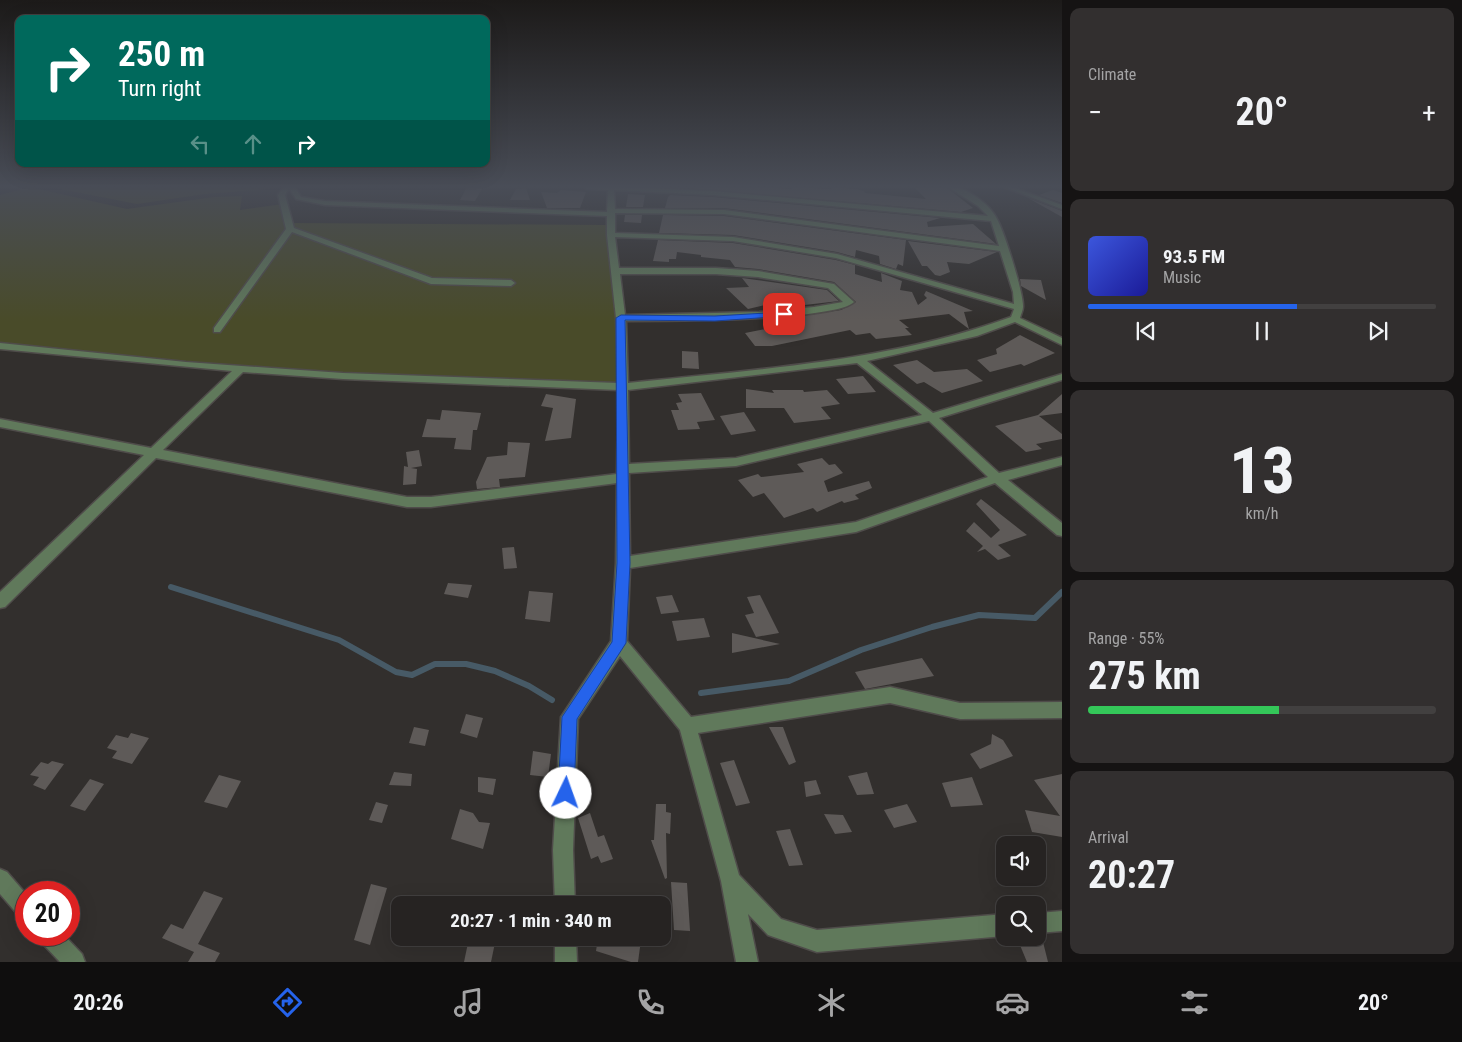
<!DOCTYPE html>
<html lang="en">
<head>
<meta charset="utf-8">
<style>
  :root { --surface:#262322; --page:#322f2f; --text:#f1f3f6; --muted:#a4a4a5; --line:#424040; --accent:#2563eb }
  body { margin:0; font-family:"Roboto Condensed",sans-serif; background:var(--page); color:var(--text); height:100vh; display:flex; flex-direction:column; font-size:19px; white-space:nowrap }
  * { box-sizing:border-box; margin:0 }
  p { font-size:16px; color:var(--muted) }
  .icon { flex:none; width:28px; height:28px; fill:none; stroke:currentColor; stroke-width:2; stroke-linecap:round; stroke-linejoin:round }
  .map { position:relative; flex:1; overflow:hidden }
  .sheet { display:flex; flex-direction:column; gap:8px; padding:8px; background:#151313; width:400px }
  .sheet>* { flex:none }
  .guide { position:absolute; left:15px; top:15px; width:475px; height:152px; border-radius:10px; box-shadow:0 5px 20px #0002,0 0 0 1px var(--line); background:#00695c; color:#fff; overflow:hidden }
  .buttons { position:absolute; left:996px; top:836px; display:grid; gap:10px }
  .buttons a { display:grid; place-items:center; width:50px; height:50px; border-radius:10px; background:var(--surface); box-shadow:0 5px 20px #0002,0 0 0 1px var(--line); font-size:25px }
  .speed { position:absolute; left:15px; top:881px; display:flex; gap:10px; font-size:25px; font-weight:700; text-align:center }
  .speed>* { display:grid; place-content:center; width:65px; height:65px; border-radius:50%; background:var(--surface); box-shadow:0 5px 20px #0002,0 0 0 1px var(--line); line-height:1 }
  .speed .limit { border:8px solid #d22; background:#fff; color:#111 }
  .pin { position:absolute; display:grid; place-items:center; width:42px; height:42px; color:#fff; margin:-21px; border-radius:10px; box-shadow:0 2px 8px #0006 }
  .me { position:absolute; width:55px; margin:-28px; rotate:3deg; stroke-linejoin:round; filter:drop-shadow(0 0 4px #0008) }
  .turn { display:flex; align-items:center; gap:18px; height:105px; padding:0 20px; font-size:22px }
  .turn .icon { width:65px; height:65px; stroke-width:2.5 }
  .turn b { display:block; font-size:35px; line-height:42px }
  .lanes { display:flex; align-items:center; height:48px; padding:0 20px; background:#0003; justify-content:center; gap:25px; direction:ltr }
  .lanes .off { opacity:.35 }
  .big { font-size:38px; font-weight:700; line-height:1.1 }
  .sheet .tile { flex:1; display:flex; flex-direction:column; justify-content:center; gap:8px; min-width:0; padding:0 18px; border-radius:10px; background:var(--page) }
  .sheet .dial { align-items:center; gap:0 }
  .dial b { font-size:65px; line-height:1 }
  .song { display:flex; align-items:center; gap:15px }
  .cover { width:60px; height:60px; border-radius:8px; background:linear-gradient(135deg,hsl(230 70% 55%),hsl(240 70% 35%)) }
  .played { height:5px; border-radius:2px; background:linear-gradient(90deg,var(--accent) 60%,var(--line) 60%) }
  .keys { display:flex; justify-content:space-around; direction:ltr }
  .heat { display:flex; justify-content:space-between; align-items:center; font-size:28px; direction:ltr }
  .charge { height:8px; border-radius:4px; background:linear-gradient(90deg,#34c759 55%,var(--line) 0) }
  .trip { position:absolute; left:391px; top:896px; width:280px; height:50px; border-radius:10px; background:var(--surface); box-shadow:0 5px 20px #0002,0 0 0 1px var(--line); font-weight:700; line-height:50px; text-align:center }
  .tabs { display:flex; height:80px; justify-content:space-around; align-items:center; background:#0f0e0e; color:var(--muted) }
  .tabs .icon { width:35px; height:35px }
  .tabs .current { color:var(--accent) }
  .tabs b { font-size:22px; color:var(--text) }
  main { display:flex; flex:1; min-height:0 }
  .map>svg:first-child { display:block }
  .green { fill:#494b29 }
  .lines { fill:none; stroke-linecap:round; stroke-linejoin:round }
  .stream { stroke:#475a66; stroke-width:6 }
  .building { fill:#5e5a58 }
  .minor-casing { stroke:#4f4c4a; stroke-width:3 }
  .minor { fill:#60795b; fill-rule:evenodd }
  .route { fill:#2563eb; stroke:#184099 }
</style>
</head>
<body>
<main>
<div class="map">
<svg width="1062" height="962" viewBox="0 0 1062 962">
  <rect width="100%" height="100%" fill="#322f2d"/>
  <g class="green">
    <path d="M30,187L127,209L214,197L242,196L240,210L283,204L290,223L610,225L623,387L343,376L0,346V195Z"/>
    <path d="M50,187H281L280,188L205,194L137,204Z"/>
  </g>
  <g class="lines">
    <g class="stream">
      <path d="M171,587L339,640L396,672L412,675L435,664H466L495,671L529,686L552,700"/>
      <path d="M701,693L789,681L861,650L932,627L979,615L1035,618L1062,592"/>
    </g>
  </g>
  <g class="building">
    <path d="M467,187H483L475,201L460,200Z"/>
    <path d="M676,187H761L791,189L792,187L831,189L830,187L856,189L864,191L865,193L926,199L915,188L946,187L973,208L961,212Z"/>
    <path d="M526,188L530,200H510L516,189Z"/>
    <path d="M561,190L586,192L580,208H547L541,192L557,193Z"/>
    <path d="M1053,190L1062,193V203L1039,195Z"/>
    <path d="M628,194L645,195L643,207H626Z"/>
    <path d="M670,195L713,197L940,218L927,222L928,227L973,224L996,244L724,208H665L668,197Z"/>
    <path d="M1028,198L1062,211V217Z"/>
    <path d="M625,215H642L641,223L624,222Z"/>
    <path d="M663,215L724,216L906,240L903,266L898,264L896,269L880,264L879,256L856,250L855,257L837,252L733,235L659,233Z"/>
    <path d="M658,240L733,243L836,260L855,265V274L882,282L881,273L902,281L900,290L912,292L918,305L927,298L924,295L926,291L973,311L964,312L969,329L949,314L899,320L909,328H905L912,335L876,339L870,333L856,335L850,330L772,346H755L745,333L792,324L787,318L841,310L856,302L834,282L758,269L735,267L730,260L701,257V255L677,252L676,259H669V262L653,261Z"/>
    <path d="M908,241L997,252L969,264L947,262L950,272L940,276L935,275L927,266H922Z"/>
    <path d="M742,278L827,290L839,301L779,308L774,303L748,309L726,288L749,287Z"/>
    <path d="M1020,279L1041,280L1046,300L1021,286Z"/>
    <path d="M1020,335L1055,353L1024,366L1021,364L990,372L977,360L997,354L996,349Z"/>
    <path d="M682,351L698,352L699,369L682,368Z"/>
    <path d="M917,360L934,372L967,369L983,381L942,393L924,382L917,384L893,365Z"/>
    <path d="M863,376L876,392L848,394L836,379Z"/>
    <path d="M746,389L774,393L772,390H803L804,392L827,390L840,404L821,407L831,419L794,423L784,408H746Z"/>
    <path d="M701,393L715,420L697,422L700,429L678,430L671,410H679L676,403L682,402L678,394Z"/>
    <path d="M546,394L576,399L571,438L545,441L553,408L541,406Z"/>
    <path d="M1062,394V413L1039,416L1062,434V439L1036,444L1042,449L1026,452L995,426L1038,415Z"/>
    <path d="M442,410L481,413L477,430H473L471,450L454,449L456,438L422,437L427,419L440,420Z"/>
    <path d="M744,412L756,431L731,435L720,416Z"/>
    <path d="M508,442L530,443L525,477L499,479L500,487L477,489L476,482L487,457L507,455Z"/>
    <path d="M419,450L422,466L411,468L417,469L416,484L403,485L404,466L408,467L406,452Z"/>
    <path d="M822,458L829,465L835,464L843,473L824,481L828,492L869,481L872,488L855,495L859,499L844,503L842,501L817,512L813,508L784,518L764,493L753,497L738,480L758,474L761,477L804,472L797,464Z"/>
    <path d="M981,499L1027,535L998,545L1011,556L998,560L985,549L977,552L983,546L966,531L974,522L991,538L1000,530L976,504Z"/>
    <path d="M514,547L517,568L504,569L502,548Z"/>
    <path d="M448,583L472,585L468,598L444,594Z"/>
    <path d="M529,591L553,593L550,622L525,619Z"/>
    <path d="M672,595L679,612L661,614L656,597Z"/>
    <path d="M760,595L779,633L756,637L745,615L754,613L747,597Z"/>
    <path d="M704,618L710,637L677,641L672,621Z"/>
    <path d="M732,633L780,644L732,653Z"/>
    <path d="M922,658L934,676L865,689L855,672Z"/>
    <path d="M466,714L483,718L477,738L460,733Z"/>
    <path d="M414,727L429,730L425,746L409,743Z"/>
    <path d="M769,727H783L796,762L789,765Z"/>
    <path d="M131,733L149,738L132,764L112,758L117,751L107,748L116,735L128,738Z"/>
    <path d="M992,734L1003,740L1013,756L980,769L970,754L991,744Z"/>
    <path d="M533,751L551,754L548,777L530,775Z"/>
    <path d="M734,760L750,803L736,806L720,763Z"/>
    <path d="M52,761L64,764L45,790L33,785L39,777L30,775L41,762L48,764Z"/>
    <path d="M394,772L412,774L411,786L389,785Z"/>
    <path d="M867,772L874,794L857,795L848,776Z"/>
    <path d="M1062,774V837L1032,832L1025,810L1060,816L1034,780Z"/>
    <path d="M219,775L241,781L227,808L204,802Z"/>
    <path d="M478,777L496,779L493,795L478,792Z"/>
    <path d="M972,777L983,805L951,807L942,783Z"/>
    <path d="M90,779L104,784L85,811L70,806Z"/>
    <path d="M816,780L821,794L806,797L804,782Z"/>
    <path d="M376,802L388,805L382,823L369,820Z"/>
    <path d="M656,804H666V812L671,813L670,834L666,833L667,878L665,879L651,840H654Z"/>
    <path d="M907,804L917,822L894,828L884,810Z"/>
    <path d="M460,809L473,813L479,822L490,823L483,849L451,839Z"/>
    <path d="M590,813L598,837L604,835L613,859L601,863L598,856L591,859L578,818Z"/>
    <path d="M824,814L843,815L852,832L835,834Z"/>
    <path d="M790,829L803,865L789,866L776,831Z"/>
    <path d="M671,882L687,883L690,931L674,930Z"/>
    <path d="M371,884L387,888L370,945L354,940Z"/>
    <path d="M204,891L223,898L198,944L220,953L215,962H188L194,952L162,938L171,924L183,929Z"/>
    <path d="M469,938H496L491,962H464Z"/>
    <path d="M598,938H633L641,940L638,962H631L596,951Z"/>
    <path d="M1017,938H1042L1048,962H1027Z"/>
  </g>
  <g class="lines">
    <defs>
      <g id="minor">
        <path d="M284,187H295L301,197L325,201L607,212L608,190L587,189L584,187H622L713,191L988,216L978,206L948,187C964,185 990,204 997,219C1004,231 1024,294 1023,307C1023,310 1021,314 1020,318L1062,338V345L1015,322L977,336L867,361L933,413L1062,374V380L939,418L999,473L1062,457V465L1008,480L1062,523V536L1057,535L995,483L856,532L630,568L627,641L691,717L890,687L960,703L1062,702V718L960,719L890,703L698,733L739,875L781,919L817,930L1005,914V936L817,952L768,935L748,914L758,962H736L721,881L680,730L620,656L578,719L573,850L575,905H555L553,850L561,717L611,641L616,563L617,483L431,507H407L156,458L5,607L0,608V592L144,455L0,427V419L151,448L232,371L0,349V343L186,362L343,373L618,383L616,318L607,235V216L325,205L296,199L289,188L285,195L294,228L432,278L511,280L515,283L511,286L431,284L292,232L220,332H214V328L286,229L278,195ZM614,190L713,195L991,221L999,246L724,210L615,209ZM615,213L724,214L1000,251L1013,292L1014,304L837,254L733,237L615,233ZM615,237L733,241L836,258L1014,309L1011,317C889,362 757,369 628,383L626,321C661,321 835,321 854,302L834,284L758,271L716,268H619ZM620,274H716L758,277L828,288L843,302L814,307L759,312L625,315ZM857,363L922,415L736,458L629,464L628,390ZM243,372L343,379L618,390L617,474L431,497H407L163,450ZM929,421L988,477L856,522L630,556L629,473L736,466Z"/>
        <path d="M1004,187H1012L1062,205V209Z"/>
        <path d="M0,869L7,872L26,894V919L19,916L0,894Z"/>
        <path d="M1062,911V931L1038,933V913Z"/>
        <path d="M39,935H64L82,954L85,962H60L42,943Z"/>
        <path d="M555,938H576L577,962H555Z"/>
      </g>
    </defs>
    <use href="#minor" class="minor-casing"/>
    <use href="#minor" class="minor"/>
  </g>
  <linearGradient id="sky" x2="0" y2="1"><stop stop-color="#1c1a19"/><stop offset="0.58" stop-color="#494d57"/><stop offset="1" stop-color="#494d57" stop-opacity="0"/></linearGradient>
  <rect width="1062" height="321" fill="url(#sky)"/>
  <path class="route" d="M784,312H787V316L715,321L625,320L630,563L626,643L577,719L574,793L572,799L566,801L560,799L558,793L562,717L612,642L617,563L616,318L621,315L715,316Z"/>
</svg>
<div class="buttons">
<a><svg class="icon" aria-label="sound" viewBox="0 0 24 24"><path d="M4 9h4l5-4v14l-5-4H4zM17 9q2 3 0 6"/></svg></a>
<a><svg class="icon" aria-label="search" viewBox="0 0 24 24"><circle cx="10" cy="10" r="6"/><path d="M15 15l6 6"/></svg></a>
</div>
<div class="speed"><div class="limit">20</div></div>
<div class="pin" style="left:784px;top:314px;background:#d93025"><svg class="icon" aria-label="arrive" viewBox="0 0 24 24"><path d="M6 21V4h12l-3 4 3 4H6"/></svg></div>
<svg class="me" style="left:566px;top:793px" viewBox="-20 -20 40 40"><circle r="19" fill="#fff"/><path d="M0-13L10 11 0 6-10 11z" fill="#2563eb"/></svg>
<div class="trip">20:27 · 1 min · 340 m</div>
<div class="guide">
<div class="turn"><svg class="icon" aria-label="right" viewBox="0 0 24 24"><path d="M7 20v-9h11M14 6l5 5-5 5"/></svg><div><b>250 m</b>Turn right</div></div>
<div class="lanes"><svg class="icon off" aria-label="left" viewBox="0 0 24 24"><path d="M17 20v-9H6M10 6l-5 5 5 5"/></svg><svg class="icon off" aria-label="ahead" viewBox="0 0 24 24"><path d="M12 20V5M6 11l6-6 6 6"/></svg><svg class="icon" aria-label="right" viewBox="0 0 24 24"><path d="M7 20v-9h11M14 6l5 5-5 5"/></svg></div>
</div>
</div>
<section class="sheet">
<div class="tile"><p>Climate</p>
<div class="heat"><a>−</a><b class="big">20°</b><a>+</a></div>
</div>
<div class="tile">
<div class="song"><i class="cover"></i><div><b>93.5 FM</b><p>Music</p></div></div>
<div class="played"></div>
<div class="keys"><svg class="icon" aria-label="previous" viewBox="0 0 24 24"><path d="M18 5L8 12l10 7zM5 5v14"/></svg><svg class="icon" aria-label="pause" viewBox="0 0 24 24"><path d="M8 5v14M16 5v14"/></svg><svg class="icon" aria-label="next" viewBox="0 0 24 24"><path d="M6 5l10 7-10 7zM19 5v14"/></svg></div>
</div>
<div class="tile dial"><b>13</b><p>km/h</p></div>
<div class="tile"><p>Range · 55%</p><b class="big">275 km</b><div class="charge"></div></div>
<div class="tile"><p>Arrival</p><b class="big">20:27</b></div>
</section>
</main>
<nav class="tabs">
<b>20:26</b>
<svg class="icon current" aria-label="directions" viewBox="0 0 24 24"><path d="M12 3l9 9-9 9-9-9zM9 14v-3h6M13 9l2 2-2 2"/></svg>
<svg class="icon" aria-label="music" viewBox="0 0 24 24"><path d="M9 18V5l10-2v13"/><circle cx="6" cy="18" r="3"/><circle cx="16" cy="16" r="3"/></svg>
<svg class="icon" aria-label="phone" viewBox="0 0 24 24"><path d="M5 4h4l2 5-3 2q2 4 5 5l2-3 5 2v4C11 20 4 13 5 4z"/></svg>
<svg class="icon" aria-label="climate" viewBox="0 0 24 24"><path d="M12 3v18M4 7l16 10M4 17L20 7"/></svg>
<svg class="icon" aria-label="car" viewBox="0 0 24 24"><path d="M5 17H2v-5l4-1 3-4h7l3 4 3 1v5h-3M9 17h6M6 11h13"/><circle cx="7" cy="17" r="2"/><circle cx="17" cy="17" r="2"/></svg>
<svg class="icon" aria-label="filters" viewBox="0 0 24 24"><path d="M4 7h16M4 17h16"/><circle cx="9" cy="7" r="2"/><circle cx="15" cy="17" r="2"/></svg>
<b>20°</b>
</nav>
</body>
</html>
